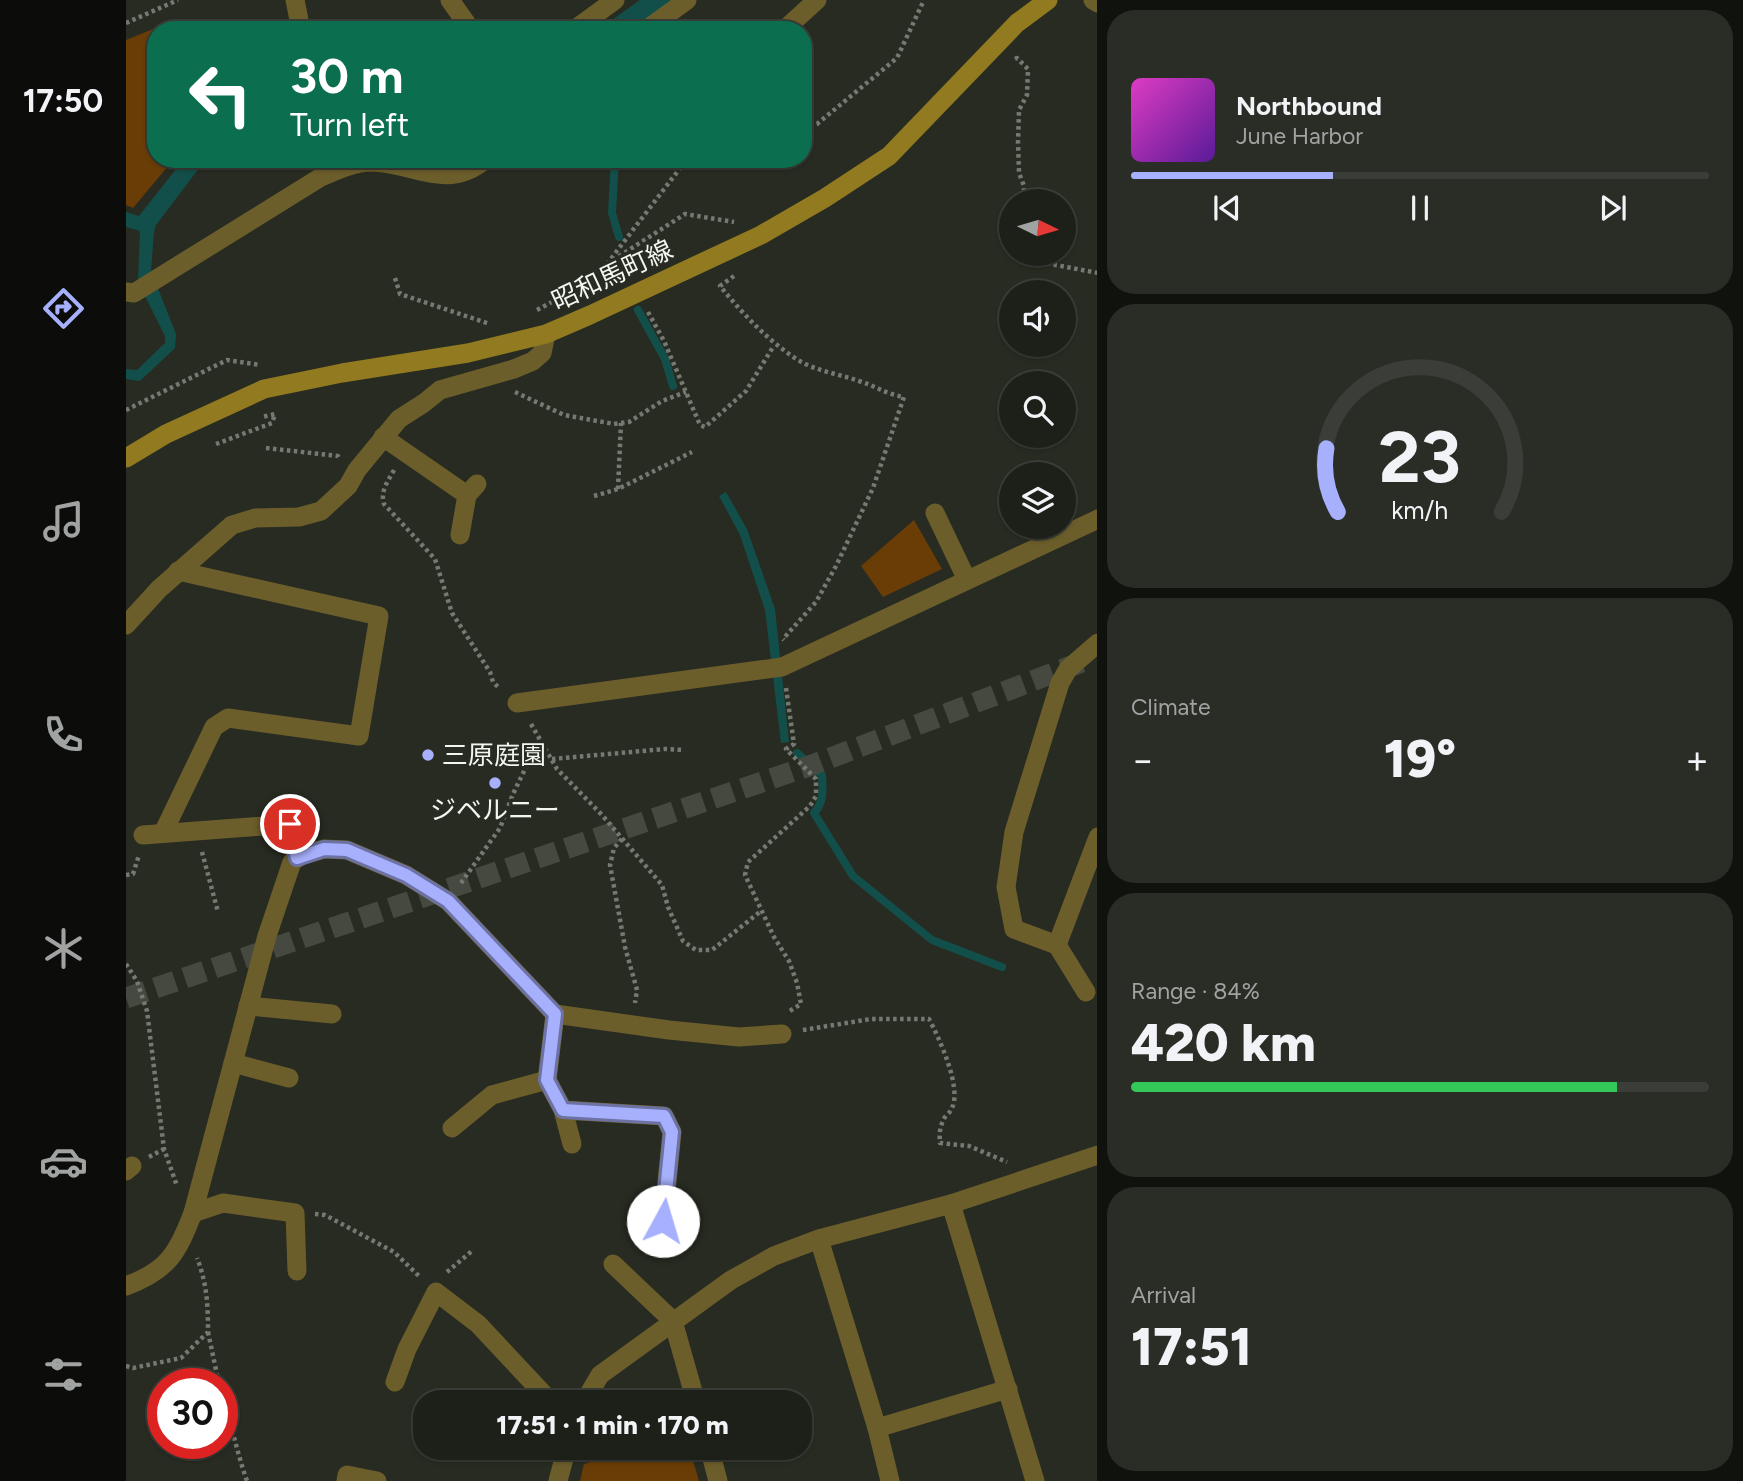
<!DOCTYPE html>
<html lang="en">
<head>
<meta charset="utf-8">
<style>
  :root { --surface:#1d2019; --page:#2a2d26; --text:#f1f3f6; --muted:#a0a3a2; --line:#3b3e38; --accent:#a7b0fc }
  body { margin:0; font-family:Figtree,"Noto Sans JP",sans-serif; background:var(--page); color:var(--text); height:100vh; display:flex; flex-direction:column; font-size:26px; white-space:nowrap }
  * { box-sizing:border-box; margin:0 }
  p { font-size:23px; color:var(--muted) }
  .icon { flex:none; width:38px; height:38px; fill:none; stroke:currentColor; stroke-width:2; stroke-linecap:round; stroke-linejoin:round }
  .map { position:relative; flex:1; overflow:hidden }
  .panel { display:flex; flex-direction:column; gap:10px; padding:10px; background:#10120e; width:646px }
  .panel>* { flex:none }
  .top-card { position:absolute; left:21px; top:21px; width:665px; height:147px; border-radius:28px; box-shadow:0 2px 5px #0004,0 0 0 2px var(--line); background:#0b6e4f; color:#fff; overflow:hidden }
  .needle { width:46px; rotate:95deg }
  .buttons { position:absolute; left:873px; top:189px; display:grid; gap:14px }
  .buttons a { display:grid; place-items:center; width:77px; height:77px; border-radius:50%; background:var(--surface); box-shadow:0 2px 5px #0004,0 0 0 2px var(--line); font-size:35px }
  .speed { position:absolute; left:21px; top:1368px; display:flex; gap:14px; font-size:35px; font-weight:700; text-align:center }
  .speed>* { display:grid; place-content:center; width:91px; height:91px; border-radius:50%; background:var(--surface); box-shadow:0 2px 5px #0004,0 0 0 2px var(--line); line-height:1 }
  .speed .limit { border:10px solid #d22; background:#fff; color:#111 }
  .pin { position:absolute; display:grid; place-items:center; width:60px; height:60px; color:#fff; margin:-30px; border:4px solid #fff; border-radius:50%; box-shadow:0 2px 7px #0007 }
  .me { position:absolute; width:77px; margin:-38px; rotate:6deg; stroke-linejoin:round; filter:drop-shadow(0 0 5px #0008) }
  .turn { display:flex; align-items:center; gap:24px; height:147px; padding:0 28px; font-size:32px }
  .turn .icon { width:91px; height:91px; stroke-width:2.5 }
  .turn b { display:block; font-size:49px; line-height:60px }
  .big { font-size:52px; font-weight:800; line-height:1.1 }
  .panel .card { flex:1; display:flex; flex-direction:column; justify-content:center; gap:10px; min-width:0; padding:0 24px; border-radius:28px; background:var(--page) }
  .panel .dial { align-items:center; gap:0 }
  .dial svg { height:182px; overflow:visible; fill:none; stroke:var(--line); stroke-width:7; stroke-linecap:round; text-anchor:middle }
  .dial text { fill:var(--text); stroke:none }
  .song { display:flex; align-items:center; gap:21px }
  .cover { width:84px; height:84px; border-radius:10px; background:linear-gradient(135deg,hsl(310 70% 55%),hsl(270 70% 35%)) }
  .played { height:7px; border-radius:4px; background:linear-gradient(90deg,var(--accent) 35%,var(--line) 35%) }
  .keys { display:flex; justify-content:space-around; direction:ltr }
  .heat { display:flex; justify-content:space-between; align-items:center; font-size:38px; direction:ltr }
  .charge { height:10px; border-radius:5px; background:linear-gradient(90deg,#34c759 84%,var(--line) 0) }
  .trip { position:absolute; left:287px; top:1390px; width:399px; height:70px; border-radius:28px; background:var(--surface); box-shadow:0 2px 5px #0004,0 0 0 2px var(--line); font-weight:800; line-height:70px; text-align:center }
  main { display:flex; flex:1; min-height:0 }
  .menu { display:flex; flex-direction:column; width:126px; justify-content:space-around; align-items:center; background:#0c0d0a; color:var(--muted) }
  .menu .icon { width:49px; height:49px }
  .menu .current { color:var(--accent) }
  .menu b { font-size:32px; color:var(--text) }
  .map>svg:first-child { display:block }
  .green { fill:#6a3d07 }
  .water { fill:#134f4a }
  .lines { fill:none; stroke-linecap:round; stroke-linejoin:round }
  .stream { stroke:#134f4a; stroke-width:8 }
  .motorway-tunnel { stroke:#464940; stroke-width:21; stroke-dasharray:21 10; stroke-linecap:butt }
  .path { stroke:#767971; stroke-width:4.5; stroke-dasharray:3.5 3.5; stroke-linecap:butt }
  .minor { stroke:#6c5e2b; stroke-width:19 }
  .secondary { stroke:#917a1f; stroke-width:19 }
  .route-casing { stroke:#6d72a4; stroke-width:18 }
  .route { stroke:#a7b0fc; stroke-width:12 }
  .poi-dot { fill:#a7b0fc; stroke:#272b21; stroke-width:2.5 }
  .labels { text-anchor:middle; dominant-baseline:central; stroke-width:7; stroke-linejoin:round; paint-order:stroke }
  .street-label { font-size:26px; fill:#f3f5ef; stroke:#272b21 }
  .poi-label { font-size:26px; fill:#f3f5ef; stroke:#272b21; text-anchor:start }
</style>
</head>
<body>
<main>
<nav class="menu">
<b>17:50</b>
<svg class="icon current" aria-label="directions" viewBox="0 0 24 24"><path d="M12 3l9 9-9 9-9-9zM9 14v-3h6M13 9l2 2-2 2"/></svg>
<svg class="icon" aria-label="music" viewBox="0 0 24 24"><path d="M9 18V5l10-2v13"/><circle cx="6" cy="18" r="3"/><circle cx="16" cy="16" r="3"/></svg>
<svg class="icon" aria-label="phone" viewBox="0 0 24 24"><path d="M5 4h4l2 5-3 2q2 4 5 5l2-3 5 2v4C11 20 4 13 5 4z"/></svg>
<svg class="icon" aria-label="climate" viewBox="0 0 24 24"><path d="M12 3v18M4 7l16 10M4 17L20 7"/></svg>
<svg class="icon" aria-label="car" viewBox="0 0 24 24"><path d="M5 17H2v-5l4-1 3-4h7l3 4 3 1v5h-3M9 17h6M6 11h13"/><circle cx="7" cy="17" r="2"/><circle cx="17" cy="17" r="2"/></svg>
<svg class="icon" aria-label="filters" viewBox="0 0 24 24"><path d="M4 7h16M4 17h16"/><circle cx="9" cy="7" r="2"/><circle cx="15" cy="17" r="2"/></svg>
</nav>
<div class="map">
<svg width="972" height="1481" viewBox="0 0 972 1481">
  <rect width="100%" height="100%" fill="#272b21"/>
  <g class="green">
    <path d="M37,25L39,30H30V159H48L7,208L0,205V40Z"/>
    <path d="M788,520L816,569L757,597L735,566Z"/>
    <path d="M510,1447H563L573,1481H454L458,1464Z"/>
  </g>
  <g class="water">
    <path d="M514,0H551L510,30H472Z"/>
    <path d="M58,159H80L30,225L28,232L25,271L50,334L49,348L14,381L0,379V369L11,370L39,343V336L12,282L14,231L0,227V212L13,216Z"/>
    <path d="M274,159H345C323,173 297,165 274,159Z"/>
    <path d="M600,492L621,529L649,609L663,742L655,743L639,610L614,535L593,496Z"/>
  </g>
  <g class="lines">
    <g class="stream">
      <path d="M489,159L486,213L493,237"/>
      <path d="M512,310L539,359L547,386"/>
      <path d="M671,753L696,775C697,788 698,803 688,813L727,876L806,940L876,967"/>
    </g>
    <path class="motorway-tunnel" d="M0,998L686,765L956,662"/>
    <g class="path">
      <path d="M0,23L52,0"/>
      <path d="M889,59L891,58L902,69L901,95L893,110L892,143L893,173L898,186V201"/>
      <path d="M677,127L691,124L771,58L798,0"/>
      <path d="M898,254V259L972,273"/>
      <path d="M481,264L559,214L608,222"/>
      <path d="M608,276L594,286C617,314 641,340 672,360C690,371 713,374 733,381C750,386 759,394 778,397L747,488L710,566L690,602L657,639L658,640"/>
      <path d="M269,278L274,294L364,324"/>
      <path d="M411,310L452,288L481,264L561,159"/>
      <path d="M522,312L538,341L574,425L579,427L620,391L647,347"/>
      <path d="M389,392L438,415L488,424L503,422L536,401L560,392"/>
      <path d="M0,410L101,360L134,365"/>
      <path d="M90,444L146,423L149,414L136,417"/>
      <path d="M140,448L212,456L213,459"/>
      <path d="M268,470C262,481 254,491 258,504L309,559L326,613L364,672L367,682L374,689"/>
      <path d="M492,489L495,423"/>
      <path d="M468,496L492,489L566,452"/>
      <path d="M660,688L668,744L660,749L690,779V796L684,806L622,862L619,875L648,937L663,961L671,983L675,1004L662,1012"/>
      <path d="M405,724L431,769L476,815L536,885L542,907L557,941L570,950H586L635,911"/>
      <path d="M426,759L539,749L558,750"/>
      <path d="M496,839L488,848L484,865L499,947L511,990L509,1003"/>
      <path d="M76,852L92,912"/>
      <path d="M0,875L7,874L13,855"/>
      <path d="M335,883L374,828L387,794L414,738"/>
      <path d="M0,964L11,981L21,1011L38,1149L51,1186"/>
      <path d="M677,1030L745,1019H803C813,1038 836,1087 826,1108C825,1112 821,1114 819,1117C814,1125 813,1134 814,1143L843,1146L881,1162"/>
      <path d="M23,1157L38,1149"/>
      <path d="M189,1214L199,1215L268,1252L294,1277"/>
      <path d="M321,1272L347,1250"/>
      <path d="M82,1332L93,1384"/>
      <path d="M0,1366L7,1368L55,1358L82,1332C82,1306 81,1283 71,1258"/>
      <path d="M96,1397C106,1425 111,1453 121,1481"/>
    </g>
    <g class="minor">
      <path d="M169,0L175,30"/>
      <path d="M324,0L345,30"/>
      <path d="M967,0L972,3"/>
      <path d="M448,30L489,0"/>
      <path d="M520,30L561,0"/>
      <path d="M658,30L691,0"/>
      <path d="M0,292L8,293L195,177C211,170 228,162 246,162C289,163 321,192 360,159"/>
      <path d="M257,437L341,495"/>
      <path d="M809,513L841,580"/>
      <path d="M334,535L341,495L351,484"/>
      <path d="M0,625L33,589L106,525L129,518L173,517L195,511L222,486L231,470L273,419L298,403L314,390L388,369L407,361L416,353L420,334"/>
      <path d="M972,643L942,669L934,683L888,832L880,887L888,929L931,945L972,837"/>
      <path d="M391,703L656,667L972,519"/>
      <path d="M37,833L88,727L102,718L233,736L253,616L52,571"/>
      <path d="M17,835L164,824L171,858"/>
      <path d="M931,945L960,992"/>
      <path d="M122,1006L206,1014"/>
      <path d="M429,1014L421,1080L437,1110L538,1116L546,1132L537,1221"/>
      <path d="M107,1063L163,1078"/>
      <path d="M437,1110L446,1144"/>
      <path d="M326,1128L366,1095L421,1080"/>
      <path d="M0,1171L6,1166"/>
      <path d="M825,1204L909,1481"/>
      <path d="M67,1213L97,1203L169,1213L171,1271"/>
      <path d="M693,1239L751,1428L764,1481"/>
      <path d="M487,1264L547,1321L570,1402"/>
      <path d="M0,1286C43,1270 51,1253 67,1213L141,936L166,862L176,855L198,849L221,850L280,875L322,901L429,1014L543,1030L613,1037L656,1034"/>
      <path d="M269,1382L281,1349L310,1292L352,1324L425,1402"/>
      <path d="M458,1402L474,1375L605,1280L648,1256L693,1239L825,1204L972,1155"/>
      <path d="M751,1428L882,1389"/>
      <path d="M583,1447L592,1481"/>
      <path d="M220,1481L221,1475L251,1481"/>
      <path d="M432,1481L441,1447"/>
    </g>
    <path class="secondary" d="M0,458L40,434L138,389L216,373L342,353L420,334L464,315L635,235L699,198L763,156L891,23L922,0"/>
  </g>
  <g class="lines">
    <defs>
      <path id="route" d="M164,824L171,858L198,849L221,850L280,875L322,901L429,1014L421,1080L437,1110L538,1116L546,1132L537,1221"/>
    </defs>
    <use href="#route" class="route-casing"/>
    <use href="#route" class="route"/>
  </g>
  <g class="poi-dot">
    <circle cx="302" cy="755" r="7"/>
    <circle cx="369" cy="783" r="7"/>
  </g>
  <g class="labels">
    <g class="street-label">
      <text transform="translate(486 275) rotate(-25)">昭和馬町線</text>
    </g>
    <g class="poi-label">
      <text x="316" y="755">三原庭園</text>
      <text x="369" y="810" text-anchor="middle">ジベルニー</text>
    </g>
  </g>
</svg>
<div class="buttons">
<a><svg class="needle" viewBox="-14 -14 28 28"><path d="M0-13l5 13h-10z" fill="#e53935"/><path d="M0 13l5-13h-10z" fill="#a0a3a2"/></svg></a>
<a><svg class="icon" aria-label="sound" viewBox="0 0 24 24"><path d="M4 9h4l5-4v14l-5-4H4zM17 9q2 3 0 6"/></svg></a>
<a><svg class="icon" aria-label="search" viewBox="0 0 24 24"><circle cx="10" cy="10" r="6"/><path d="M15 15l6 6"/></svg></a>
<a><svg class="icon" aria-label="layers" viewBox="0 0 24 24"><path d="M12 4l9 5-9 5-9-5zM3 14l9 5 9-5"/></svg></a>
</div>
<div class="speed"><div class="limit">30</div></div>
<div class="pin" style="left:164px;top:824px;background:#d93025"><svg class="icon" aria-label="arrive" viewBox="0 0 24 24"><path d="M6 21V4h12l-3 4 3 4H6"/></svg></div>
<svg class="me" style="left:537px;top:1221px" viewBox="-20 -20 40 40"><circle r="19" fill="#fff"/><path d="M0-13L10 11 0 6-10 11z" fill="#a7b0fc"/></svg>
<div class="trip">17:51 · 1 min · 170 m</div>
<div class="top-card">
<div class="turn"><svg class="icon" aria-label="left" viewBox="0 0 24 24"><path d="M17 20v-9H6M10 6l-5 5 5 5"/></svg><div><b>30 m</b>Turn left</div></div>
</div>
</div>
<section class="panel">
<div class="card">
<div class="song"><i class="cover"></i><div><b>Northbound</b><p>June Harbor</p></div></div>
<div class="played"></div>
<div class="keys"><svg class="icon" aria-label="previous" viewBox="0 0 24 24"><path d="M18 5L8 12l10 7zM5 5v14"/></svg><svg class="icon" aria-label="pause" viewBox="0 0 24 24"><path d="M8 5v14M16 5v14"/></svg><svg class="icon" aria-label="next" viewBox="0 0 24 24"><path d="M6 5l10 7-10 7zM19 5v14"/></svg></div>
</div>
<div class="card dial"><svg viewBox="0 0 100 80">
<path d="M14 69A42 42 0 1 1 86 69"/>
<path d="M14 69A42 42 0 0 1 9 41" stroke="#a7b0fc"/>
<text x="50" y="56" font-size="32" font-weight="700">23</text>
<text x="50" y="72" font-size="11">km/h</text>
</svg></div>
<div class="card"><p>Climate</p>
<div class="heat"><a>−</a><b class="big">19°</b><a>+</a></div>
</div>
<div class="card"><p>Range · 84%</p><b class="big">420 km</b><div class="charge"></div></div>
<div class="card"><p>Arrival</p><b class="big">17:51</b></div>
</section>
</main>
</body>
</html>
